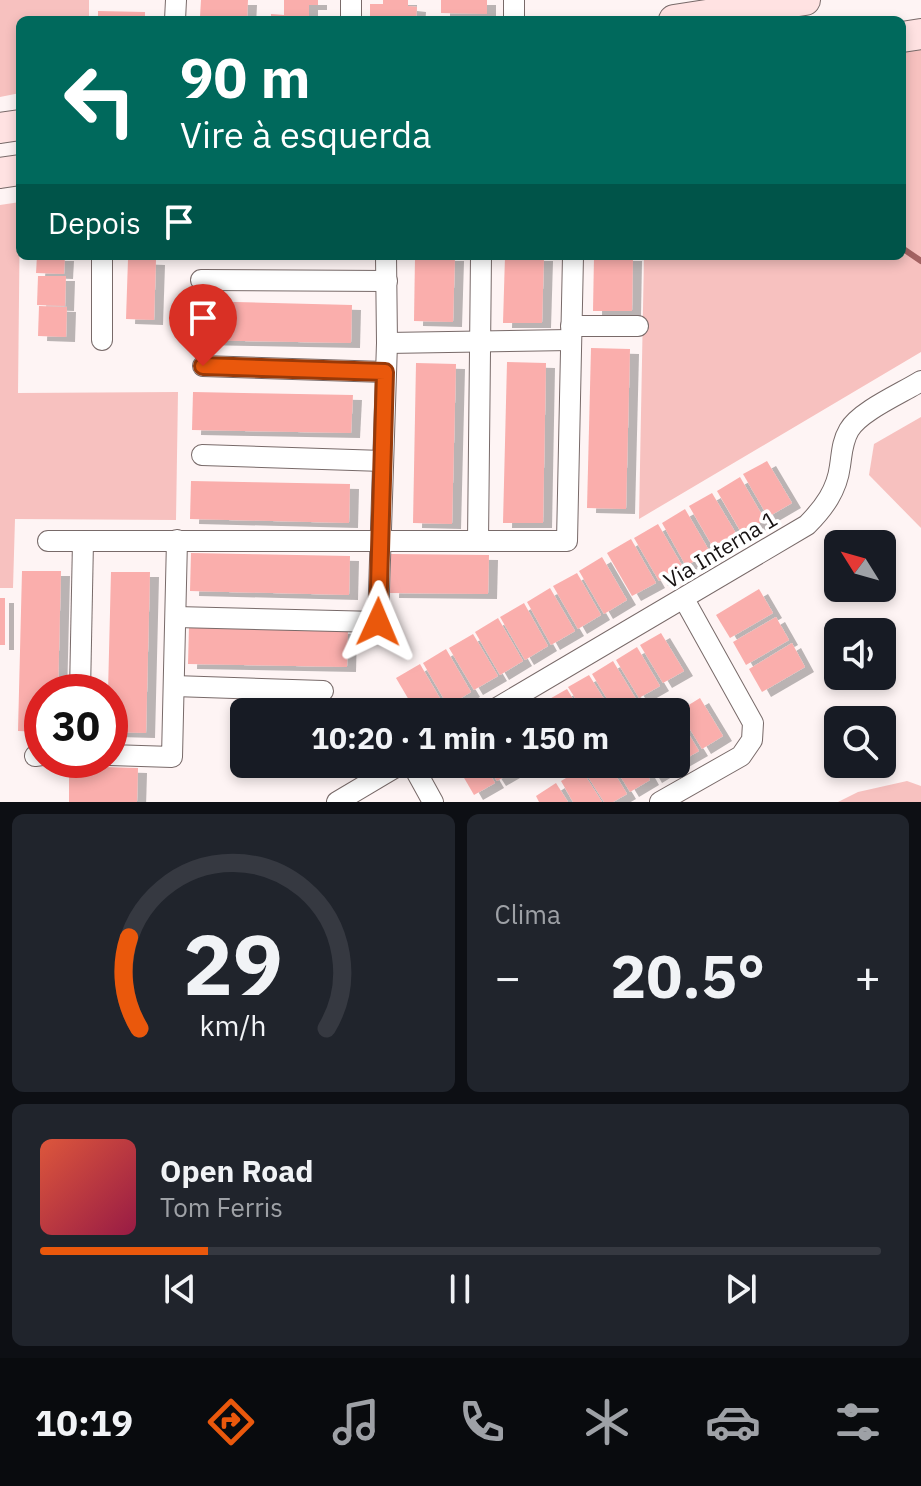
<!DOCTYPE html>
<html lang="pt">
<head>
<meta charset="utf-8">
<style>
  :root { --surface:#171b24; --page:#20242c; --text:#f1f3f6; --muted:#9ea1a6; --line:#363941; --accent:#ea580c }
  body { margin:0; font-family:"IBM Plex Sans",sans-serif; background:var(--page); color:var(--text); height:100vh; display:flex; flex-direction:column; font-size:30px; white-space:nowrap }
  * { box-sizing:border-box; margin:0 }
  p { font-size:26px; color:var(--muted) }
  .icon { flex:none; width:44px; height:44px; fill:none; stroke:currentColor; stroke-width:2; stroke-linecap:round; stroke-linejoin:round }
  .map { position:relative; height:802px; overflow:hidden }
  .drawer { display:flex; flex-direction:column; gap:12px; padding:12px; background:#0d0f14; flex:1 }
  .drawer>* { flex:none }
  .hud { position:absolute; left:16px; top:16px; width:890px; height:244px; border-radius:12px; box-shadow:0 4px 12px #0003; background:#00695c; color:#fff; overflow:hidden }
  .needle { width:52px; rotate:307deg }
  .buttons { position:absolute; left:824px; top:530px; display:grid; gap:16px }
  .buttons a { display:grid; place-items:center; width:72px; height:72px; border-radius:12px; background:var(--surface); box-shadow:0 4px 12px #0003; font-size:40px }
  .speed { position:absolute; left:24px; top:674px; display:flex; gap:16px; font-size:40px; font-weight:700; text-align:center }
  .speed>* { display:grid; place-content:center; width:104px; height:104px; border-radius:50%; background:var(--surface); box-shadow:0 4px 12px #0003; line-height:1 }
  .speed .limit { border:12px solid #d22; background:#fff; color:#111 }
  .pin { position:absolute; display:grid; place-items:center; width:68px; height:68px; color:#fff; margin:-82px -34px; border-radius:50% 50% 50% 0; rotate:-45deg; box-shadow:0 0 8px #0007 }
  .pin .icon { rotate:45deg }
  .me { position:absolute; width:88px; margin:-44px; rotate:1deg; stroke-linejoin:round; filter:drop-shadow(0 0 6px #0008) }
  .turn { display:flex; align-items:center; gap:28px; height:168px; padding:0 32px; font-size:36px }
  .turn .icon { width:104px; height:104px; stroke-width:2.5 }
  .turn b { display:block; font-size:56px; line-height:68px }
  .then { display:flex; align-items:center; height:76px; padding:0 32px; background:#0003; gap:16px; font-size:30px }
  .big { font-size:60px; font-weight:700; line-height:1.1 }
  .drawer .card { flex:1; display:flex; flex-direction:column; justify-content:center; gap:12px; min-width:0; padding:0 28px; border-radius:12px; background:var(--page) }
  .drawer .dial { align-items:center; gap:0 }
  .dial svg { height:208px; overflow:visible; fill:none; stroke:var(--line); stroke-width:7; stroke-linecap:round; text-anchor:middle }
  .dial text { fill:var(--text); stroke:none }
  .song { display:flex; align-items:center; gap:24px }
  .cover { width:96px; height:96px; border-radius:12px; background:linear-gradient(135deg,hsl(10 70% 55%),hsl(340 70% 35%)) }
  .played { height:8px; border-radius:4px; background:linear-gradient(90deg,var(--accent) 20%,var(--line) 20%) }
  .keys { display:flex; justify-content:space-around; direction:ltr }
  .heat { display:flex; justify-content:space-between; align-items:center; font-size:44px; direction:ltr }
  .drawer .tiles { flex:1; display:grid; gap:12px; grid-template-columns:1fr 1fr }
  .card:last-child { grid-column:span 2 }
  .trip { position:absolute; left:230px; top:698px; width:460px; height:80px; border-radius:12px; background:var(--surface); box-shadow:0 4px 12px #0003; font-weight:700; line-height:80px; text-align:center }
  .menu { display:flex; height:128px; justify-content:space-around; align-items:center; background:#090b0e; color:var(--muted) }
  .menu .icon { width:56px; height:56px }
  .menu .current { color:var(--accent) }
  .menu b { font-size:36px; color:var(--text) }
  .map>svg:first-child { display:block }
  .green { fill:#f7c1bf }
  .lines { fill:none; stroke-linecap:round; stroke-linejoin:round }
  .stream { stroke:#a46262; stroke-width:6 }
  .building { fill:#faaeac; filter:url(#shadow) }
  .minor-casing { stroke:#786a69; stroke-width:22 }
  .secondary-casing { stroke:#786a69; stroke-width:32 }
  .minor { stroke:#fff; stroke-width:20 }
  .secondary { stroke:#ffe2e2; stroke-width:30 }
  .route-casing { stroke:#983908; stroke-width:20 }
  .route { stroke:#ea580c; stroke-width:14 }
  .labels { text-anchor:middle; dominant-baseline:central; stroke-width:7; stroke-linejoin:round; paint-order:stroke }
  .street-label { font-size:22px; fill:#171212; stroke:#fff }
</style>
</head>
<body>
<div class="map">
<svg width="921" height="802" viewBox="0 0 921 802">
  <defs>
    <filter id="shadow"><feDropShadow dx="9" dy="5" stdDeviation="0" flood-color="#0004"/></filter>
  </defs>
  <rect width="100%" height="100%" fill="#fef4f4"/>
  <g class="green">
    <path d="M0,0H89V20H20V93L0,97Z"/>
    <path d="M921,44V352L639,519L644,256H902V47Z"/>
    <path d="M20,202L18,393L178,392L176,520L15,519L13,588H0V205Z"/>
    <path d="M921,417V528L869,475L874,444Z"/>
    <path d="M907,781L921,786V802H838L858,792Z"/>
  </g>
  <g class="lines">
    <path class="stream" d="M902,248L921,261"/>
  </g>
  <g class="building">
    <path d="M201,0H248L247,20H213V17H200Z"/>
    <path d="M284,0H318V5H309V17H317V20H271V14L284,15Z"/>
    <path d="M383,0H408V6L417,7L416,20H370V4H383Z"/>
    <path d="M441,0H487V14L441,13Z"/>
    <path d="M98,11L145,12V20H98Z"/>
    <path d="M37,256H65L64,274L36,273Z"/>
    <path d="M415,256H455L453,322L414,321Z"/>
    <path d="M505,256H544L542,323H503Z"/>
    <path d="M594,256H633L632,311H593Z"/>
    <path d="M128,259L156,260L154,320L126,319Z"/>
    <path d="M38,276H66L65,306L37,305Z"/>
    <path d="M193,301L352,305L351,343L192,340Z"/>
    <path d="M39,306L67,307L66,337L38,336Z"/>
    <path d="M591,348L630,349L626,509L587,508Z"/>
    <path d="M507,362L546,363L543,523H503Z"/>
    <path d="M416,363L456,364L452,524L413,523Z"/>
    <path d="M193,392L353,395L351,433L192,430Z"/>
    <path d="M767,461L792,503L768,517L743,474Z"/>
    <path d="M740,477L765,520L742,534L717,491Z"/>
    <path d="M191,481L350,484L349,523L190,519Z"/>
    <path d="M712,493L737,535L714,549L689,506Z"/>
    <path d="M685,509L710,552L686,566L662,523Z"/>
    <path d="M658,524L683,567L659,581L634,538Z"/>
    <path d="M631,539L656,583L632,596L607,553Z"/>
    <path d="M191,553L350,556L349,595L190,591Z"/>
    <path d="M391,554L489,555L488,594L390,593Z"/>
    <path d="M602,557L627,600L604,614L579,571Z"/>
    <path d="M22,571H61L58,692H42V732L18,731Z"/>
    <path d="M111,572H150L146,733L110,732V692H108Z"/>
    <path d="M577,573L601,615L578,629L553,586Z"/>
    <path d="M550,588L575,631L551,645L527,602Z"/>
    <path d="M759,589L773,613L730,638L716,615Z"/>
    <rect x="0" y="598" width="5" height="47"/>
    <path d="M524,603L548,646L525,660L500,617Z"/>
    <path d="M776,617L789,640L746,665L733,642Z"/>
    <path d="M498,618L523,661L500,675L475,632Z"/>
    <path d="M189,626L348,629L347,667L188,664Z"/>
    <path d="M661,633L684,671L663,683L640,645Z"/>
    <path d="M473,634L498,676L474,690L449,648Z"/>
    <path d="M792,643L805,667L762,692L749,669Z"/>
    <path d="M637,647L660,686L639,698L616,660Z"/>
    <path d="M446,649L471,692L448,706L423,663Z"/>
    <path d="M613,661L636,699L615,712L592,674Z"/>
    <path d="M420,664L445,707L436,712H416L396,678Z"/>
    <path d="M589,675L612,712H584L568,687Z"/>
    <path d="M567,689L581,712H553L546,701Z"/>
    <path d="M700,698L723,736L702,749L679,711Z"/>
    <path d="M676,713L699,751L678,763L676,759Z"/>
    <path d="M456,764H484L495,783L474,795Z"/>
    <path d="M486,764H515L518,769L497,781Z"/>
    <path d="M591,764H609L627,794L613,802H604L583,769Z"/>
    <path d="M613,764H641L650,780L630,792Z"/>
    <path d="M645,764H676L653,778Z"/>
    <path d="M69,766L138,768L137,802H69Z"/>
    <path d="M581,769L602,802H573L561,781Z"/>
    <path d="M556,783L568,802H539L536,796Z"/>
  </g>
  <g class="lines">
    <defs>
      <g id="minor">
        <path d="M514,0V20"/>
        <path d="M175,20L176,0"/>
        <path d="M351,20V0"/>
        <path d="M201,280L387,281"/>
        <path d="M571,326H638"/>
        <path d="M102,340V256"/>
        <path d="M387,343L570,340"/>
        <path d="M203,366L385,372"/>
        <path d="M202,455L383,461"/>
        <path d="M48,541H478L481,256"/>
        <path d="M478,541H567L573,256"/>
        <path d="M176,617L378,622L387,343L386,256"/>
        <path d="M174,686L323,691"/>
        <path d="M80,692L83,541"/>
        <path d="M490,712L807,525C824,508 837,490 840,466C842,453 842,442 849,430C860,411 902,393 921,381"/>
        <path d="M110,755L172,757L177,540"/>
        <path d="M35,756L42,755"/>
        <path d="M412,764L433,802"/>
        <path d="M337,802L401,764"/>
        <path d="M660,802L741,756L752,740L753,723L684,599"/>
      </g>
      <g id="secondary">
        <path d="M674,20L805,0"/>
        <path d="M902,37L921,34"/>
        <path d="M0,128L20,125"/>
        <path d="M0,173L20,170"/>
      </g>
    </defs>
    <use href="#minor" class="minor-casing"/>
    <use href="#secondary" class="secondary-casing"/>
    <use href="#minor" class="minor"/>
    <use href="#secondary" class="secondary"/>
  </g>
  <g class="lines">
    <defs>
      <path id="route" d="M203,366L385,372L378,622"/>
    </defs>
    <use href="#route" class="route-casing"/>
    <use href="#route" class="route"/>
  </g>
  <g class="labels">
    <g class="street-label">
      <text transform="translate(720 549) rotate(-31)">Via Interna 1</text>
    </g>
  </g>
</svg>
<div class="buttons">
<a><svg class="needle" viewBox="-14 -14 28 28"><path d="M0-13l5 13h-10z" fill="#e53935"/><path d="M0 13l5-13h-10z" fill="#9ea1a6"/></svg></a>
<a><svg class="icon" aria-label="sound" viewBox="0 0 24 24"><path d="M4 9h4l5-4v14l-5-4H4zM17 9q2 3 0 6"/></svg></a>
<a><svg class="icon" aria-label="search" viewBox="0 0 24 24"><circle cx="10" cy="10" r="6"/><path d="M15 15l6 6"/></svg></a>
</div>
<div class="speed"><div class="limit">30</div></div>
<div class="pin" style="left:203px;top:366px;background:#d93025"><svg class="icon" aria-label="arrive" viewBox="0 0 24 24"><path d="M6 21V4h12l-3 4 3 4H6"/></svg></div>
<svg class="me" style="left:378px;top:622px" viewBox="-20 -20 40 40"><path d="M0-17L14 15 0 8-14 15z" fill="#ea580c" stroke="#fff" stroke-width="4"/></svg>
<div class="trip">10:20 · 1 min · 150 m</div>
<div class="hud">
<div class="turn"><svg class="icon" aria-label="left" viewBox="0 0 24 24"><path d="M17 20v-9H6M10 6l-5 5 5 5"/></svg><div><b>90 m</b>Vire à esquerda</div></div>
<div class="then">Depois<svg class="icon" aria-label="arrive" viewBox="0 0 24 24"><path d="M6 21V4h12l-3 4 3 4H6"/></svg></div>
</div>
</div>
<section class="drawer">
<div class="tiles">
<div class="card dial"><svg viewBox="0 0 100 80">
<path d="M14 69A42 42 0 1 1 86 69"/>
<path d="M14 69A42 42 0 0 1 10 34" stroke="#ea580c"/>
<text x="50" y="56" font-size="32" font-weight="700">29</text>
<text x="50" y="72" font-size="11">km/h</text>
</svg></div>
<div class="card"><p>Clima</p>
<div class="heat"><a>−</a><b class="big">20.5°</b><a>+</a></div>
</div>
<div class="card">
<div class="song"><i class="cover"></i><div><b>Open Road</b><p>Tom Ferris</p></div></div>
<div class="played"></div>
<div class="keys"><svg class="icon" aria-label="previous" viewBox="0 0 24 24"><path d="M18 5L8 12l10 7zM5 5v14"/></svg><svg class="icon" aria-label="pause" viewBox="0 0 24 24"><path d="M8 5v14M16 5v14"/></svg><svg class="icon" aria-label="next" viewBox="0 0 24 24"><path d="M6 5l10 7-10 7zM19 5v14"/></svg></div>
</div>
</div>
</section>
<nav class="menu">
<b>10:19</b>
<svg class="icon current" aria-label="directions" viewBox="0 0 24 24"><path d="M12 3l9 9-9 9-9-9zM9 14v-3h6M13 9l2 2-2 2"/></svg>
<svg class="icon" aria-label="music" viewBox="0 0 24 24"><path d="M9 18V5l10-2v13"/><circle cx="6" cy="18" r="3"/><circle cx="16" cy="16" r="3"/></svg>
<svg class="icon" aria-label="phone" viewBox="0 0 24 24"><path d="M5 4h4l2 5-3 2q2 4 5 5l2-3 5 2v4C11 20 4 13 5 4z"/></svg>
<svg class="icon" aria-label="climate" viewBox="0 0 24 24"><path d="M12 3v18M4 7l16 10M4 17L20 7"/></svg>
<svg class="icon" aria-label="car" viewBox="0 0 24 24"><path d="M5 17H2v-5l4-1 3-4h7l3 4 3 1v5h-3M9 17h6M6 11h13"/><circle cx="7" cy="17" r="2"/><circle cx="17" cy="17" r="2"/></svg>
<svg class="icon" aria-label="filters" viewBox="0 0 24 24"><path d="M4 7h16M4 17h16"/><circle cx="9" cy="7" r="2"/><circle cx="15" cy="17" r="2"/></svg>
</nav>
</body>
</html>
